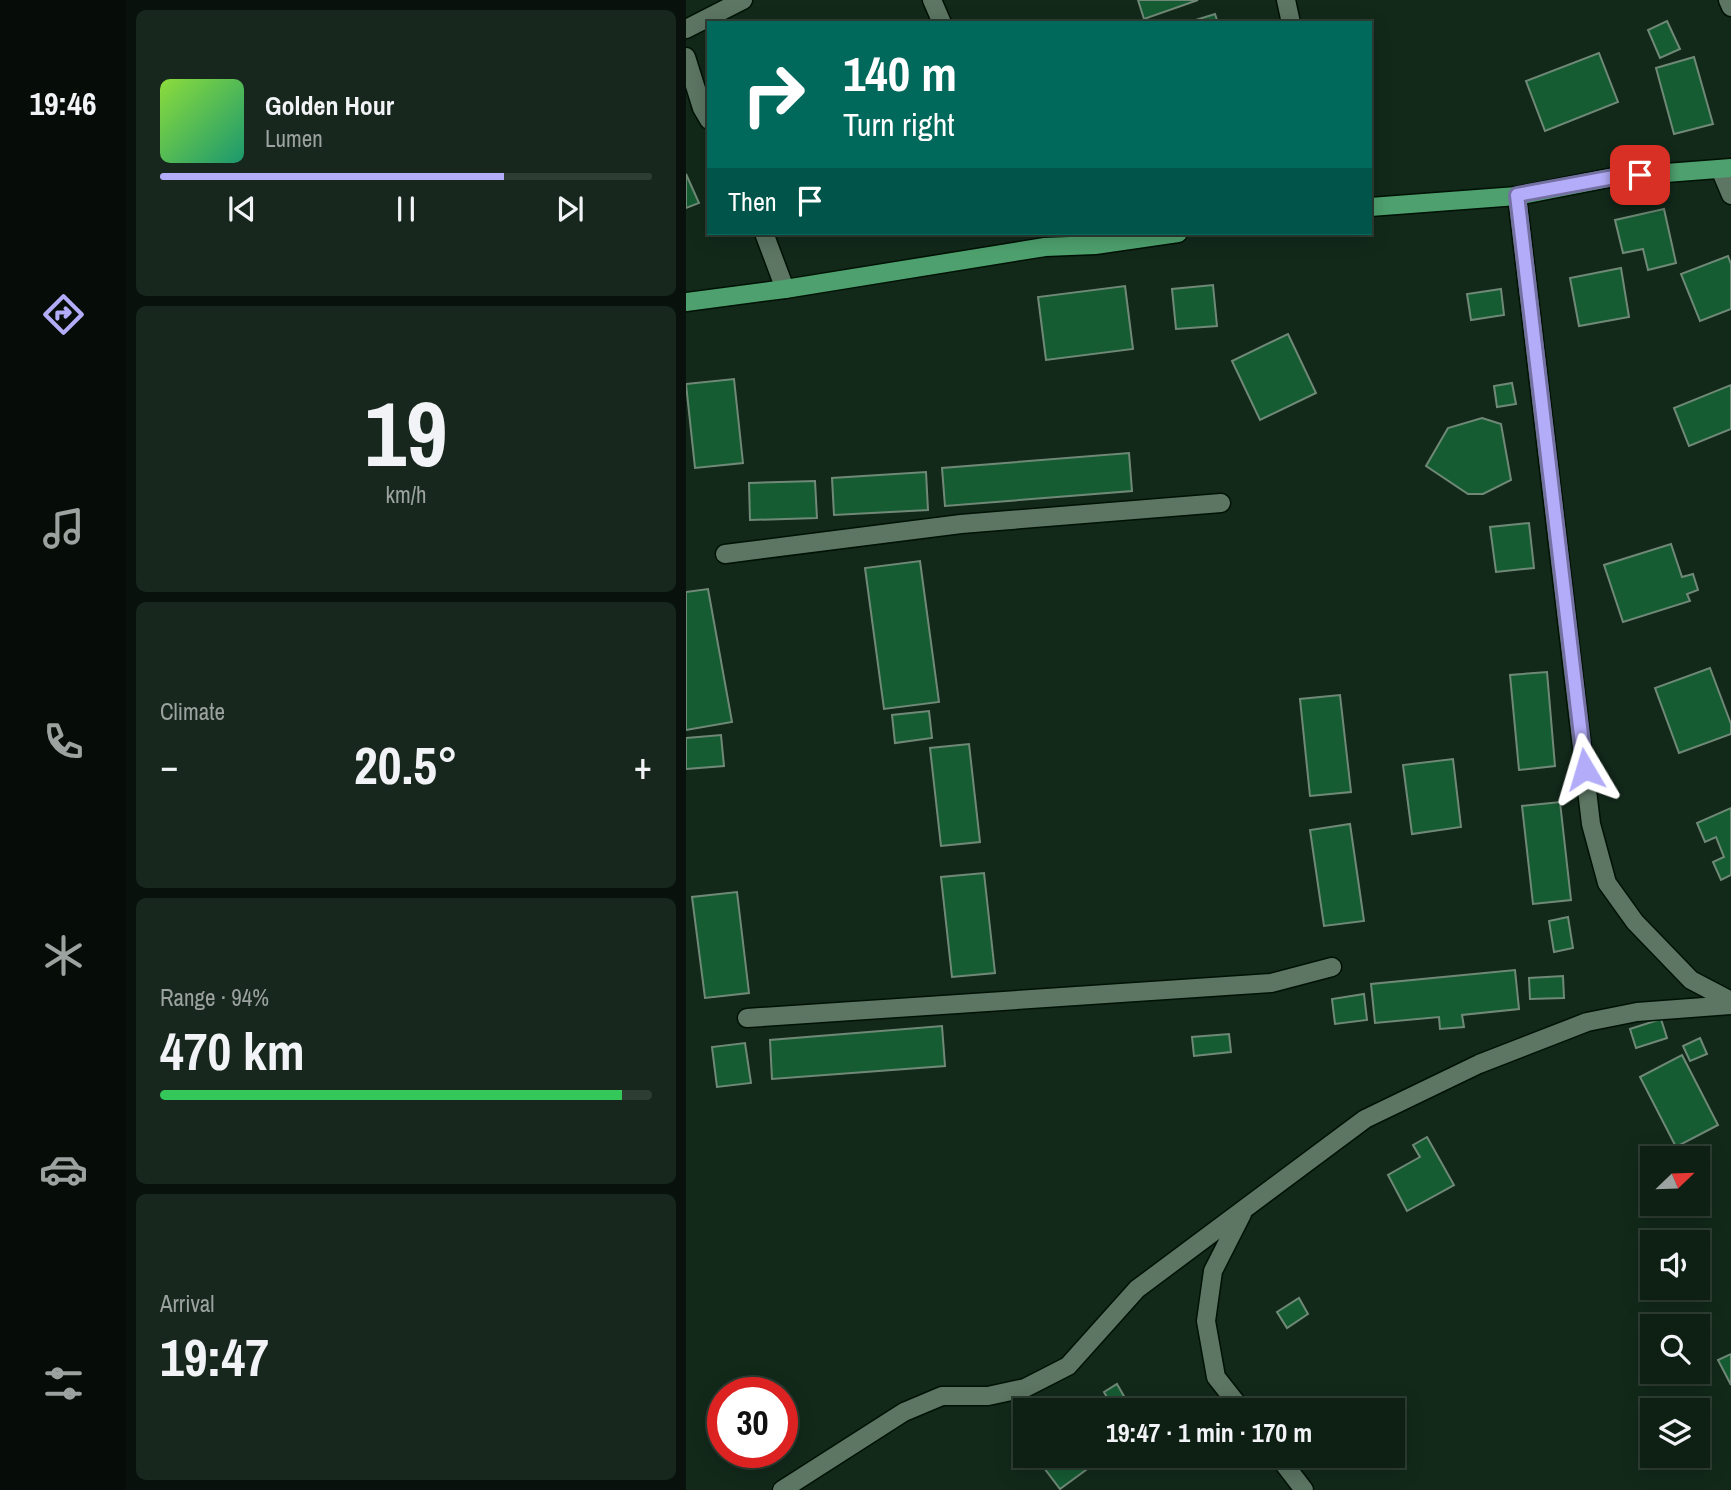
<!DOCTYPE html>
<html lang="en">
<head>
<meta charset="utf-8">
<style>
  :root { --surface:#0e1f14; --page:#17271d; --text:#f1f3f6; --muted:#9ba2a0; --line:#2e3d34; --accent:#b3adf9 }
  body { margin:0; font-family:"Archivo Narrow",sans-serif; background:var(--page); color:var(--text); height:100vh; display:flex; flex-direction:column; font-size:26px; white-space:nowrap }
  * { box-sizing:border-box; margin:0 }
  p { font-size:23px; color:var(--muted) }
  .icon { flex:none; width:38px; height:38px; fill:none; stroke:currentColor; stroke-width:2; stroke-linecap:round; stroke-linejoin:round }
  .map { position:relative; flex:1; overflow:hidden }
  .details { display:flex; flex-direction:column; gap:10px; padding:10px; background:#08110b; width:560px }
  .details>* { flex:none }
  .hud { position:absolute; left:21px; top:21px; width:665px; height:214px; border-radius:0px; box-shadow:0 4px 18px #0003,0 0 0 2px var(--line); background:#00695c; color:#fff; overflow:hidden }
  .needle { width:46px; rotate:67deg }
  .controls { position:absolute; left:954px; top:1146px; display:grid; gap:14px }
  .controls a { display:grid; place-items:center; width:70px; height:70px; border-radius:0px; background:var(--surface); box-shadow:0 4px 18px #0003,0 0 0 2px var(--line); font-size:35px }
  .speed { position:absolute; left:21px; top:1377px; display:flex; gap:14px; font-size:35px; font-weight:700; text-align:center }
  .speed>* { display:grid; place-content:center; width:91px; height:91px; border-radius:50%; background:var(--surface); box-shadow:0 4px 18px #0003,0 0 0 2px var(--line); line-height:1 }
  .speed .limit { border:10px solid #d22; background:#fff; color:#111 }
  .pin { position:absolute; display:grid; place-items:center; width:60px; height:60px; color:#fff; margin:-30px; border-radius:14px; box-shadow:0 4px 10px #0006 }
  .me { position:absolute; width:77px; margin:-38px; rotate:353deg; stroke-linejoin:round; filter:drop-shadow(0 0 5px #0008) }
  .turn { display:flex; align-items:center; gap:24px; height:147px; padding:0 21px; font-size:32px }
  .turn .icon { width:91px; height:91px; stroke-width:2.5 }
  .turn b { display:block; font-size:49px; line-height:60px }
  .then { display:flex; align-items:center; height:66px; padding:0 21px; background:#0003; gap:14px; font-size:26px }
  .big { font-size:52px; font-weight:700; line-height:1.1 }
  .details .card { flex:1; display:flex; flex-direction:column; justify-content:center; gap:10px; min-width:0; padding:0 24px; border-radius:10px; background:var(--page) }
  .details .dial { align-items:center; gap:0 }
  .dial b { font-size:91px; line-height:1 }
  .song { display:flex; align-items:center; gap:21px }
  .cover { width:84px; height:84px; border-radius:10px; background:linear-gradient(135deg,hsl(90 70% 55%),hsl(160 70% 35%)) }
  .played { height:7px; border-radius:4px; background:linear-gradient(90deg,var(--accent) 70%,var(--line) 70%) }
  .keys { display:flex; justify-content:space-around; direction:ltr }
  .heat { display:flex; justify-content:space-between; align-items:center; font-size:38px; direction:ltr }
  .charge { height:10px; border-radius:5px; background:linear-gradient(90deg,#34c759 94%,var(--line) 0) }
  .trip { position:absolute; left:327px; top:1398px; width:392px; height:70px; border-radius:0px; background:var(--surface); box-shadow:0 4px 18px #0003,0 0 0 2px var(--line); font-weight:700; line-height:70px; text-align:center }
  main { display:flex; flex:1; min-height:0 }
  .tabs { display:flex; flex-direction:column; width:126px; justify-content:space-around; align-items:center; background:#060c08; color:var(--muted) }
  .tabs .icon { width:49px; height:49px }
  .tabs .on { color:var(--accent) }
  .tabs b { font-size:32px; color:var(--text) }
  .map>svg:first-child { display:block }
  .building { fill:#155c33; stroke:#708977; stroke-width:2 }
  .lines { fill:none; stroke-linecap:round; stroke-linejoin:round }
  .minor-casing { stroke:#001105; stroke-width:21 }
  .major-casing { stroke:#001105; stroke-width:21 }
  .minor { stroke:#5c7663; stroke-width:18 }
  .major { stroke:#4ea16e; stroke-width:18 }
  .route-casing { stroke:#7470a2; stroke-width:18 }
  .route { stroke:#b3adf9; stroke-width:12 }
</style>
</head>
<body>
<main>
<nav class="tabs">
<b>19:46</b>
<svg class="icon on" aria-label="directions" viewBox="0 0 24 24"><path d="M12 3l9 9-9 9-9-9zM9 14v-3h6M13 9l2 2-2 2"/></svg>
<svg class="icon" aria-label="music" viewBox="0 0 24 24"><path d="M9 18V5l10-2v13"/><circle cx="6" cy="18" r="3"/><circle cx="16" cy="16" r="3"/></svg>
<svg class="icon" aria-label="phone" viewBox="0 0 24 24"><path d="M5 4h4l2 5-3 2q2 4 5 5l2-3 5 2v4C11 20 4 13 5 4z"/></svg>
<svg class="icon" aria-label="climate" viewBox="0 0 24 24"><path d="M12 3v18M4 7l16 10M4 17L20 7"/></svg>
<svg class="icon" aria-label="car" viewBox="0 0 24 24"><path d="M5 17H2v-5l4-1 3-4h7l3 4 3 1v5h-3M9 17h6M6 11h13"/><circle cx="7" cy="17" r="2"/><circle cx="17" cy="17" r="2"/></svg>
<svg class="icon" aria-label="filters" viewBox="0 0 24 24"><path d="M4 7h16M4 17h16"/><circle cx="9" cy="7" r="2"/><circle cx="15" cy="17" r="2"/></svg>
</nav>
<section class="details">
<div class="card">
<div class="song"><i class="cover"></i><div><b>Golden Hour</b><p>Lumen</p></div></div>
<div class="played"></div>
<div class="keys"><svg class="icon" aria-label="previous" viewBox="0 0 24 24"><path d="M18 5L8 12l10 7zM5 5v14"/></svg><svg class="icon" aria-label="pause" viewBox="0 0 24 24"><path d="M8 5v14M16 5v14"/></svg><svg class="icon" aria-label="next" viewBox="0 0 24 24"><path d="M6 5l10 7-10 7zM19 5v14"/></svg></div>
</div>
<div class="card dial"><b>19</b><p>km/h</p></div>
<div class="card"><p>Climate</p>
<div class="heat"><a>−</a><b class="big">20.5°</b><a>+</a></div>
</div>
<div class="card"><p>Range · 94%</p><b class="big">470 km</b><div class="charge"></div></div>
<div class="card"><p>Arrival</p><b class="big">19:47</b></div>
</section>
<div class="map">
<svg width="1045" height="1490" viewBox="0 0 1045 1490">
  <rect width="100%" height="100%" fill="#12291a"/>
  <g class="building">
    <path d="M452,0H512L458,19Z"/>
    <path d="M529,14L532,23H500Z"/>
    <path d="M981,21L994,49L974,58L962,30Z"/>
    <path d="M913,53L932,102L859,131L840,81Z"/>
    <path d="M1008,57L1027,124L988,134L970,68Z"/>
    <path d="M0,174L13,203L0,208Z"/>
    <path d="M978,209L990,263L962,270L957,249L937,253L929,220Z"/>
    <path d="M1042,256L1045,264V309L1014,321L995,274Z"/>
    <path d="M935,268L943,317L893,326L884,278Z"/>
    <path d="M527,285L531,326L490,329L486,289Z"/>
    <path d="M439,286L447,349L360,360L352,297Z"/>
    <path d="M815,289L818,315L785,320L781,294Z"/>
    <path d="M602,334L630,393L574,420L546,361Z"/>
    <path d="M48,379L57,463L9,468L0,384Z"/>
    <path d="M826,383L830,404L811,407L808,386Z"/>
    <path d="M1045,385V429L1003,446L988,408Z"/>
    <path d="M796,418L815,424L825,480L797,494H782L740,466L762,428Z"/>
    <path d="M443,453L446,491L259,506L256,468Z"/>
    <path d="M240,472L242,510L148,515L146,478Z"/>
    <path d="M129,481L131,518L64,520L63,483Z"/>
    <path d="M843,523L848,568L810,572L804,527Z"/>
    <path d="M985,544L996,577L1007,574L1012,590L1001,594L1004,601L937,622L918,565Z"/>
    <path d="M234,561L253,702L198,709L179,568Z"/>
    <path d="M22,589L46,722L0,730V592Z"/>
    <path d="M1024,668L1045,724V734L993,753L969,688Z"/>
    <path d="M861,672L869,766L833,770L824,675Z"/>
    <path d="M654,695L665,792L624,796L614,699Z"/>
    <path d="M243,711L246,738L209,743L206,715Z"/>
    <path d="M35,735L38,766L0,769V738Z"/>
    <path d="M283,744L294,842L255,846L244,748Z"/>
    <path d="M767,759L775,827L726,834L717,765Z"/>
    <path d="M874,802L885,900L847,904L836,806Z"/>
    <path d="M1045,808V875L1035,880L1027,862L1038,857L1030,837L1019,842L1011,823Z"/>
    <path d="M664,824L678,921L638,926L624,830Z"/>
    <path d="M298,873L309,973L266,977L255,877Z"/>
    <path d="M51,892L63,993L19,998L6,897Z"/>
    <path d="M882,917L887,948L868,952L863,921Z"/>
    <path d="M829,970L833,1009L776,1015L778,1027L754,1029L753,1017L689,1023L685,984Z"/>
    <path d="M877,976L878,998L844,999L843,978Z"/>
    <path d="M678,994L681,1020L649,1024L646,999Z"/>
    <path d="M975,1019L981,1038L950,1048L944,1029Z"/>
    <path d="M256,1026L259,1066L86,1079L84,1040Z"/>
    <path d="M543,1034L545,1052L508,1056L506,1037Z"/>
    <path d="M1014,1038L1021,1054L1004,1061L997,1046Z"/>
    <path d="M59,1043L65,1083L31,1087L26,1047Z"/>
    <path d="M996,1055L1032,1125L990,1147L954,1077Z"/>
    <path d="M741,1137L768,1185L721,1211L702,1175L734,1157L727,1145Z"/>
    <path d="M613,1298L622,1314L601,1328L591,1312Z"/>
    <path d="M1045,1354V1385L1032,1360Z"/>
    <path d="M431,1384L439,1398L426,1406L418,1392Z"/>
    <path d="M349,1456H419L374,1489Z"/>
  </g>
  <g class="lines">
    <defs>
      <g id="minor">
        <path d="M246,0L256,23"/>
        <path d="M600,0L605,23"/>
        <path d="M1042,0L1045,7"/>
        <path d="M0,29L57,0"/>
        <path d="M0,57L16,108L23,120"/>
        <path d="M1034,169L1045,195"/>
        <path d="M831,196L905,824L921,883L949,922L1005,980L1045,1001"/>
        <path d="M78,233L99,289"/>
        <path d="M39,554L275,524L535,503"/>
        <path d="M61,1018L585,983L646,967"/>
        <path d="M556,1214L527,1271L520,1321L530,1377L556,1410"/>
        <path d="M592,1456L618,1490"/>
        <path d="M96,1490L218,1412L256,1396H302L339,1388L382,1366L451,1289L679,1119L793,1064L901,1022L951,1012L1045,1005"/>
      </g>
      <g id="major">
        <path d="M684,207L831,196L928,177L1045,168"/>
        <path d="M0,302L99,289L359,247L409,245L492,233"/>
      </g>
    </defs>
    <use href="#minor" class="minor-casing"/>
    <use href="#major" class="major-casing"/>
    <use href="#minor" class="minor"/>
    <use href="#major" class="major"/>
  </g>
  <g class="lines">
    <defs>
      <path id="route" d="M899,769L831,195L928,177L954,175"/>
    </defs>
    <use href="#route" class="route-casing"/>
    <use href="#route" class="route"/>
  </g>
</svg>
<div class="controls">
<a><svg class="needle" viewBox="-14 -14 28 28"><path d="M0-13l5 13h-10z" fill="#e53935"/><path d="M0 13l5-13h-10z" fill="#9ba2a0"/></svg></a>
<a><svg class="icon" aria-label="sound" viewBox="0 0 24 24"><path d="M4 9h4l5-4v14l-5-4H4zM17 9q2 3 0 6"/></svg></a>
<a><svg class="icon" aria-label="search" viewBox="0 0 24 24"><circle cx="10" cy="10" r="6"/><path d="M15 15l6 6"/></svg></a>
<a><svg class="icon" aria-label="layers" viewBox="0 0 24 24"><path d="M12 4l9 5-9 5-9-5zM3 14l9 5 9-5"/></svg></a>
</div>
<div class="speed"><div class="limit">30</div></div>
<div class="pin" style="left:954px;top:175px;background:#d93025"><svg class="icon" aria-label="arrive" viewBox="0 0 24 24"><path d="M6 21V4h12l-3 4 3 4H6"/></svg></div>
<svg class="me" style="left:899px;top:769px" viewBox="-20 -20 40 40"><path d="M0-17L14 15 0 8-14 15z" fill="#b3adf9" stroke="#fff" stroke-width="4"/></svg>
<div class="trip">19:47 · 1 min · 170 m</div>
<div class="hud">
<div class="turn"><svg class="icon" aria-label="right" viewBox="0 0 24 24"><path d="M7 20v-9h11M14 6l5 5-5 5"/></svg><div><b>140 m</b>Turn right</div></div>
<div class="then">Then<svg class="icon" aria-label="arrive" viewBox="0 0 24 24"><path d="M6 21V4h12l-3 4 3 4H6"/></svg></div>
</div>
</div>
</main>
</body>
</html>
